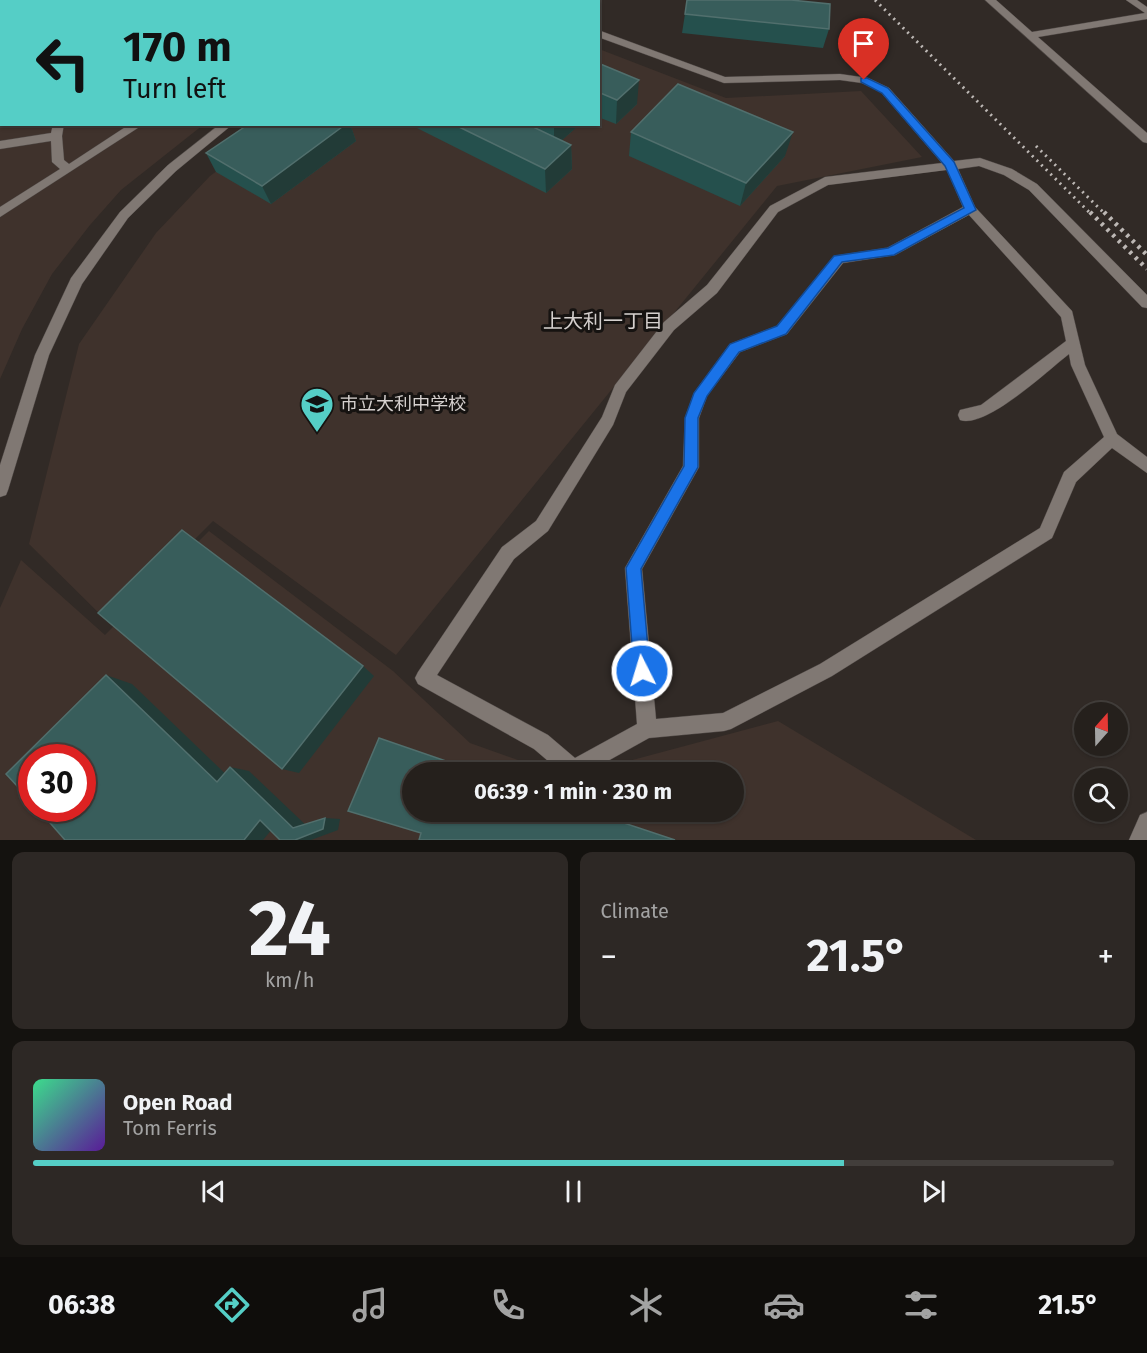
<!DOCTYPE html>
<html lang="en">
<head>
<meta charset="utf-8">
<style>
  :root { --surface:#25201c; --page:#2d2825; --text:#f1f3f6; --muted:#a3a3a3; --line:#423e3b; --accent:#55cec6 }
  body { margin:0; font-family:"Fira Sans","Noto Sans JP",sans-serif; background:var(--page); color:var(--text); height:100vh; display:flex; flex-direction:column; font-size:22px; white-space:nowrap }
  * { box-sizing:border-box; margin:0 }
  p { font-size:20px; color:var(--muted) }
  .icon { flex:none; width:33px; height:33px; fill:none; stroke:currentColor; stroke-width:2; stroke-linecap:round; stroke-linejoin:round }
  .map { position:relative; height:840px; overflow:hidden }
  .panel { display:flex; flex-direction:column; gap:12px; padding:12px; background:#14120f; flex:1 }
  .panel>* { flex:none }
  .top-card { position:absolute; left:0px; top:0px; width:600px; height:126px; box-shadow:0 2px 4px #0004,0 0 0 2px var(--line); background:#55cec6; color:#111; overflow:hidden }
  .needle { width:39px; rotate:20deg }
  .buttons { position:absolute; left:1074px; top:702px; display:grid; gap:12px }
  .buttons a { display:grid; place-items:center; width:54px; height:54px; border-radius:50%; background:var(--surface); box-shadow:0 2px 4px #0004,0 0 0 2px var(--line); font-size:30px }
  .speed { position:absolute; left:18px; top:744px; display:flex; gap:12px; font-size:30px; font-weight:700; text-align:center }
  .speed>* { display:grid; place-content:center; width:78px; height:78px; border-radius:50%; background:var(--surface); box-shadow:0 2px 4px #0004,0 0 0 2px var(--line); line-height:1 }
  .speed .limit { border:9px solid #d22; background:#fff; color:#111 }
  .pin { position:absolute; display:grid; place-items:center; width:51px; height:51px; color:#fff; margin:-62px -26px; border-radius:50% 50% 50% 0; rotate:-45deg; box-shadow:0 0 6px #0007 }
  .pin .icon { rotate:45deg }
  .me { position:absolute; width:66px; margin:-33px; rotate:355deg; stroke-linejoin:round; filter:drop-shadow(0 0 4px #0008) }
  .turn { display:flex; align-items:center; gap:21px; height:126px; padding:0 24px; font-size:27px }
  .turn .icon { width:78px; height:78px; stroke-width:2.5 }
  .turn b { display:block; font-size:42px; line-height:51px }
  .big { font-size:45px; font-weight:700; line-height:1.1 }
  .panel .card { flex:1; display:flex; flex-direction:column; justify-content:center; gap:9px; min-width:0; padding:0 21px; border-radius:12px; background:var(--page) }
  .panel .dial { align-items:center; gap:0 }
  .dial b { font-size:78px; line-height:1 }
  .song { display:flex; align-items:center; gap:18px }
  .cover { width:72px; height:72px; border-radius:9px; background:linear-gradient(135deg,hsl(150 70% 55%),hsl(270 70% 35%)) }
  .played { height:6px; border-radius:3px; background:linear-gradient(90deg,var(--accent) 75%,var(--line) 75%) }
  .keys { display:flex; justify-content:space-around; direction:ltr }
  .heat { display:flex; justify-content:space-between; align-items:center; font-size:33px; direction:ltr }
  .panel .tiles { flex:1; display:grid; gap:12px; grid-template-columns:1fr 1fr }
  .card:last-child { grid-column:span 2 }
  .trip { position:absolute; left:402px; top:762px; width:342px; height:60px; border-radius:30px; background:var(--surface); box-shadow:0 2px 4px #0004,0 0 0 2px var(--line); font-weight:700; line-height:60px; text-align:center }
  .tabs { display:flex; height:96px; justify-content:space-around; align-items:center; background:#0f0d0b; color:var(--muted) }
  .tabs .icon { width:42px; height:42px }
  .tabs .on { color:var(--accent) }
  .tabs b { font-size:27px; color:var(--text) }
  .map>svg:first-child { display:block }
  .built { fill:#3f322c; fill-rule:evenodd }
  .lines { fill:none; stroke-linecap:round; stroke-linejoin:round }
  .minor-casing { stroke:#4d4744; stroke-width:1 }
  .minor { fill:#807873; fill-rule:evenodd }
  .rail-far1 { stroke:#bdb8b5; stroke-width:3; stroke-dasharray:2 4.5; stroke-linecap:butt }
  .rail { stroke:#bdb8b5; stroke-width:4.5; stroke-dasharray:3 5; stroke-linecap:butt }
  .wall { fill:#25504d }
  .shaded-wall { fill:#223b37 }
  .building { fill:#385d5b; stroke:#516f6d; stroke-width:1.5 }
  .route { fill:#1a73e8; stroke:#114b97; stroke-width:1.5 }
  .labels { text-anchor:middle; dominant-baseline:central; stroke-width:6; stroke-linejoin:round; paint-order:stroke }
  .poi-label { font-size:18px; fill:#d5d0ce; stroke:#161311; text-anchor:start }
  .neighbourhood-label { font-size:20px; fill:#d5d0ce; stroke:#161311 }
</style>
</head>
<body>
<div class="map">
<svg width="1147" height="840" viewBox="0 0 1147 840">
  <rect width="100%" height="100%" fill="#312a26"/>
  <g class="built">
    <path d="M0,0H389L2,2V124L203,125L121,190L90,225L52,274L22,329L0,379Z"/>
    <path d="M599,49L726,98L861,91L922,157L777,186L396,655L213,521L110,624L29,544L79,344L156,233L210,176L280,125L598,124Z"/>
    <path d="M209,531L393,671L470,743L552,772H412V812H734V772H601L625,762L778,721L976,840H0V608L21,560L105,635ZM32,758H82V808H32Z"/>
  </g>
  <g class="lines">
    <defs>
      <g id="minor">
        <path d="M330,0H341L329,2Z"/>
        <path d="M408,0H418L407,2Z"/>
        <path d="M510,0H522L523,2H511Z"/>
        <path d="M985,0H996L1032,32L1145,13L1126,0H1137L1147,7V19L1038,37L1147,133V143L1143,142Z"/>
        <path d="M598,30L725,77L840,74L868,78L889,88L954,161L980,158L1012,169L1037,184L1147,295V308L1142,307L1029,190L1004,175L979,166L958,169L975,207L1072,311L1085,365L1117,434L1147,457V473L1112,448L1076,482L1052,538L832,676L731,729L724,731L649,738L588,772H561L534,749L418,684L415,678L418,672L502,547L536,521L602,417L615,385L664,322L707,285L770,206L825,177L942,163L881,92L862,83L840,80L724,83L598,37ZM947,170L963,207L887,248L834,256L777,326L730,344L694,393L685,418L683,466L625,568L637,724L575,758L548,735L437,675L514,559L548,531L613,425L626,392L674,330L717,293L778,212L828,185ZM969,215L1061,317L1066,341L981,405L960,410L958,415L960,420C986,429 1047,371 1069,354L1071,365L1104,437L1064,472L1040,528L820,664L723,713L656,719L642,569L699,467V418L707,396L740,352L787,334L843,263L895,255Z"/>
        <path d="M53,124H64L62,136L64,160L69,164L130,124H144L0,217V207L60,169L52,162L51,141L0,149V141L51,133Z"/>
        <path d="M220,124H233L176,171L128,218L82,284L49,355L8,490L6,495L0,497V465L35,355L71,278L120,212L168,165Z"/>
        <path d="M1147,812V840H1129L1140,815Z"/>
      </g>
    </defs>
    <use href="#minor" class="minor-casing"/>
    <use href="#minor" class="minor"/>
    <g class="rail-far1">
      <path d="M875,0L1091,214"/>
      <path d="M1036,146L1105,214"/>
    </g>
    <g class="rail">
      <path d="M1090,212L1147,269"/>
      <path d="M1104,212L1147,255"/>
    </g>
  </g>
  <g class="wall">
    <path d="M685,14L829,29L823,48L682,33Z"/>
    <path d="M598,63L637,104L616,124L598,117Z"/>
    <path d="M249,124H350L356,141L271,204L216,172L206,153Z"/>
    <path d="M409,124H578V126L562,140L571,145L572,169L546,193Z"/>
    <path d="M631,132L785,156L740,206L629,156Z"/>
  </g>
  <g class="shaded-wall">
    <path d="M48,0H72L71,2H36Z"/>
    <rect x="0" y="6" width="2" height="21"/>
    <path d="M0,57L2,59V119H0Z"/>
    <path d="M639,80L637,104L616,124L617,100Z"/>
    <path d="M346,124H350L356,141L271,204L262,186Z"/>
    <path d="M554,124H578V126L554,147Z"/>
    <path d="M793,132L785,156L740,206L746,183Z"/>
    <path d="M571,145L572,169L546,193L545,169Z"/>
    <path d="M363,666L374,676L299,773L282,769Z"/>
    <path d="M106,675L132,684L237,785L217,782Z"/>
    <path d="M230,767L249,771L310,829L293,828Z"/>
    <path d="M325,818L340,819L338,830L311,840H295Z"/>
    <path d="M260,820L278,822L263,840H244Z"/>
  </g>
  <g class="building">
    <path d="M0,0H48L36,2H2V6H0Z"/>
    <path d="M430,0H447L451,2H427Z"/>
    <path d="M687,0H791L830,4L829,29L685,14Z"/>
    <path d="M598,63L639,80L617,100L598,92Z"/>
    <path d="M678,84L793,132L746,183L631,132Z"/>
    <path d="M249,124H346L262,186L206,153Z"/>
    <path d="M453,124H527L571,145L545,169Z"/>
    <path d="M182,530L363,666L282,769L98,613Z"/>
    <path d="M106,675L217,782L230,767L293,828L325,818L323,829L295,840H280L260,820L244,840H65L37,808H82V758H32V802L6,774Z"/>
    <path d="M379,738L478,772H412V812H591L675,840H419L421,833L348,811Z"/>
  </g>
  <path class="route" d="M861,78H867L888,88L954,162L976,210L894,255L842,262L786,334L739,352L707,396L698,418V467L641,569L650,671L648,677L642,679L636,677L634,671L626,568L684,466L685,418L694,393L730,344L777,326L834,256L888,248L964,208L945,166L882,93L861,82Z"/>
  <defs>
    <symbol id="school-pin" viewBox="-11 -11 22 30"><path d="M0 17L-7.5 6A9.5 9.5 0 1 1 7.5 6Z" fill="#55cec6" stroke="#161311"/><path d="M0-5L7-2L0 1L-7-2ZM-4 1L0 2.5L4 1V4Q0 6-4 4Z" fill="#111"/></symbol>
  </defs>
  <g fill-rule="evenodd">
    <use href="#school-pin" x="298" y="385" width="38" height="52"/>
  </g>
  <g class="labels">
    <g class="poi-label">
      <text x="340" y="404">市立大利中学校</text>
    </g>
    <g class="neighbourhood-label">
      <text x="603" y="321">上大利一丁目</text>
    </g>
  </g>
</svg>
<div class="buttons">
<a><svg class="needle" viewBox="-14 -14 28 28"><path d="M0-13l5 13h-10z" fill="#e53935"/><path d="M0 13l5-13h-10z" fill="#a3a3a3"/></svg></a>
<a><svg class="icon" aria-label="search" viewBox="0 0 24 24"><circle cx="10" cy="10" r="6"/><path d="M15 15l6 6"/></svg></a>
</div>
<div class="speed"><div class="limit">30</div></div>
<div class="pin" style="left:864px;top:80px;background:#d93025"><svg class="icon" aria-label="arrive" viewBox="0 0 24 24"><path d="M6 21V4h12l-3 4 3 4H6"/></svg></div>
<svg class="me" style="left:642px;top:671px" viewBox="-20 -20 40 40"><circle r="17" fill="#1a73e8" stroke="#fff" stroke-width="3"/><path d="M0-11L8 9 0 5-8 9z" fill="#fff"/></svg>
<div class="trip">06:39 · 1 min · 230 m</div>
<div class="top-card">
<div class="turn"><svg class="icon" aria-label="left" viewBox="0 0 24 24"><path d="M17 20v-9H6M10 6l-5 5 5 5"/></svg><div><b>170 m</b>Turn left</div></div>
</div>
</div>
<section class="panel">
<div class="tiles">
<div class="card dial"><b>24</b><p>km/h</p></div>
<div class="card"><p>Climate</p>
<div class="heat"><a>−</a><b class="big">21.5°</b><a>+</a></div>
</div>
<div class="card">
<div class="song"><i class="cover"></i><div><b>Open Road</b><p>Tom Ferris</p></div></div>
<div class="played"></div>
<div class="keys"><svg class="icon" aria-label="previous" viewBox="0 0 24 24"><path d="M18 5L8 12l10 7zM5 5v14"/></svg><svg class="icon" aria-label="pause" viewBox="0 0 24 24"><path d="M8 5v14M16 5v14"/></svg><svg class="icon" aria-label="next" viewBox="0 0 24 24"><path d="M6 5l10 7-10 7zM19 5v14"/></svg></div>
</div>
</div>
</section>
<nav class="tabs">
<b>06:38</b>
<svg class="icon on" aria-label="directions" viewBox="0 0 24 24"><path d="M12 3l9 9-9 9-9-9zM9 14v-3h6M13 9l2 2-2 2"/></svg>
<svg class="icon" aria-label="music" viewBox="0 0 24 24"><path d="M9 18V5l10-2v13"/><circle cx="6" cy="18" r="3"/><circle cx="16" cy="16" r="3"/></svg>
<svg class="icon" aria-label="phone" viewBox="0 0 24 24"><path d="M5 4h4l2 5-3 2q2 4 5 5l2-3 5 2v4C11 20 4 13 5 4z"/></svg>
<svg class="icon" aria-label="climate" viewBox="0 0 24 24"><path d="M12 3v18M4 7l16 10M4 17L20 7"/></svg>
<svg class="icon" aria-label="car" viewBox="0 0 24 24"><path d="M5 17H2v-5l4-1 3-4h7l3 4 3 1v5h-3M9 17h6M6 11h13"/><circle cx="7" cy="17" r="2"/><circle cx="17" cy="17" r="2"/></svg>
<svg class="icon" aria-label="filters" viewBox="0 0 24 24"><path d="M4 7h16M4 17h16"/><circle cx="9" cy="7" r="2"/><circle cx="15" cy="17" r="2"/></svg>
<b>21.5°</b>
</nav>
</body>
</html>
